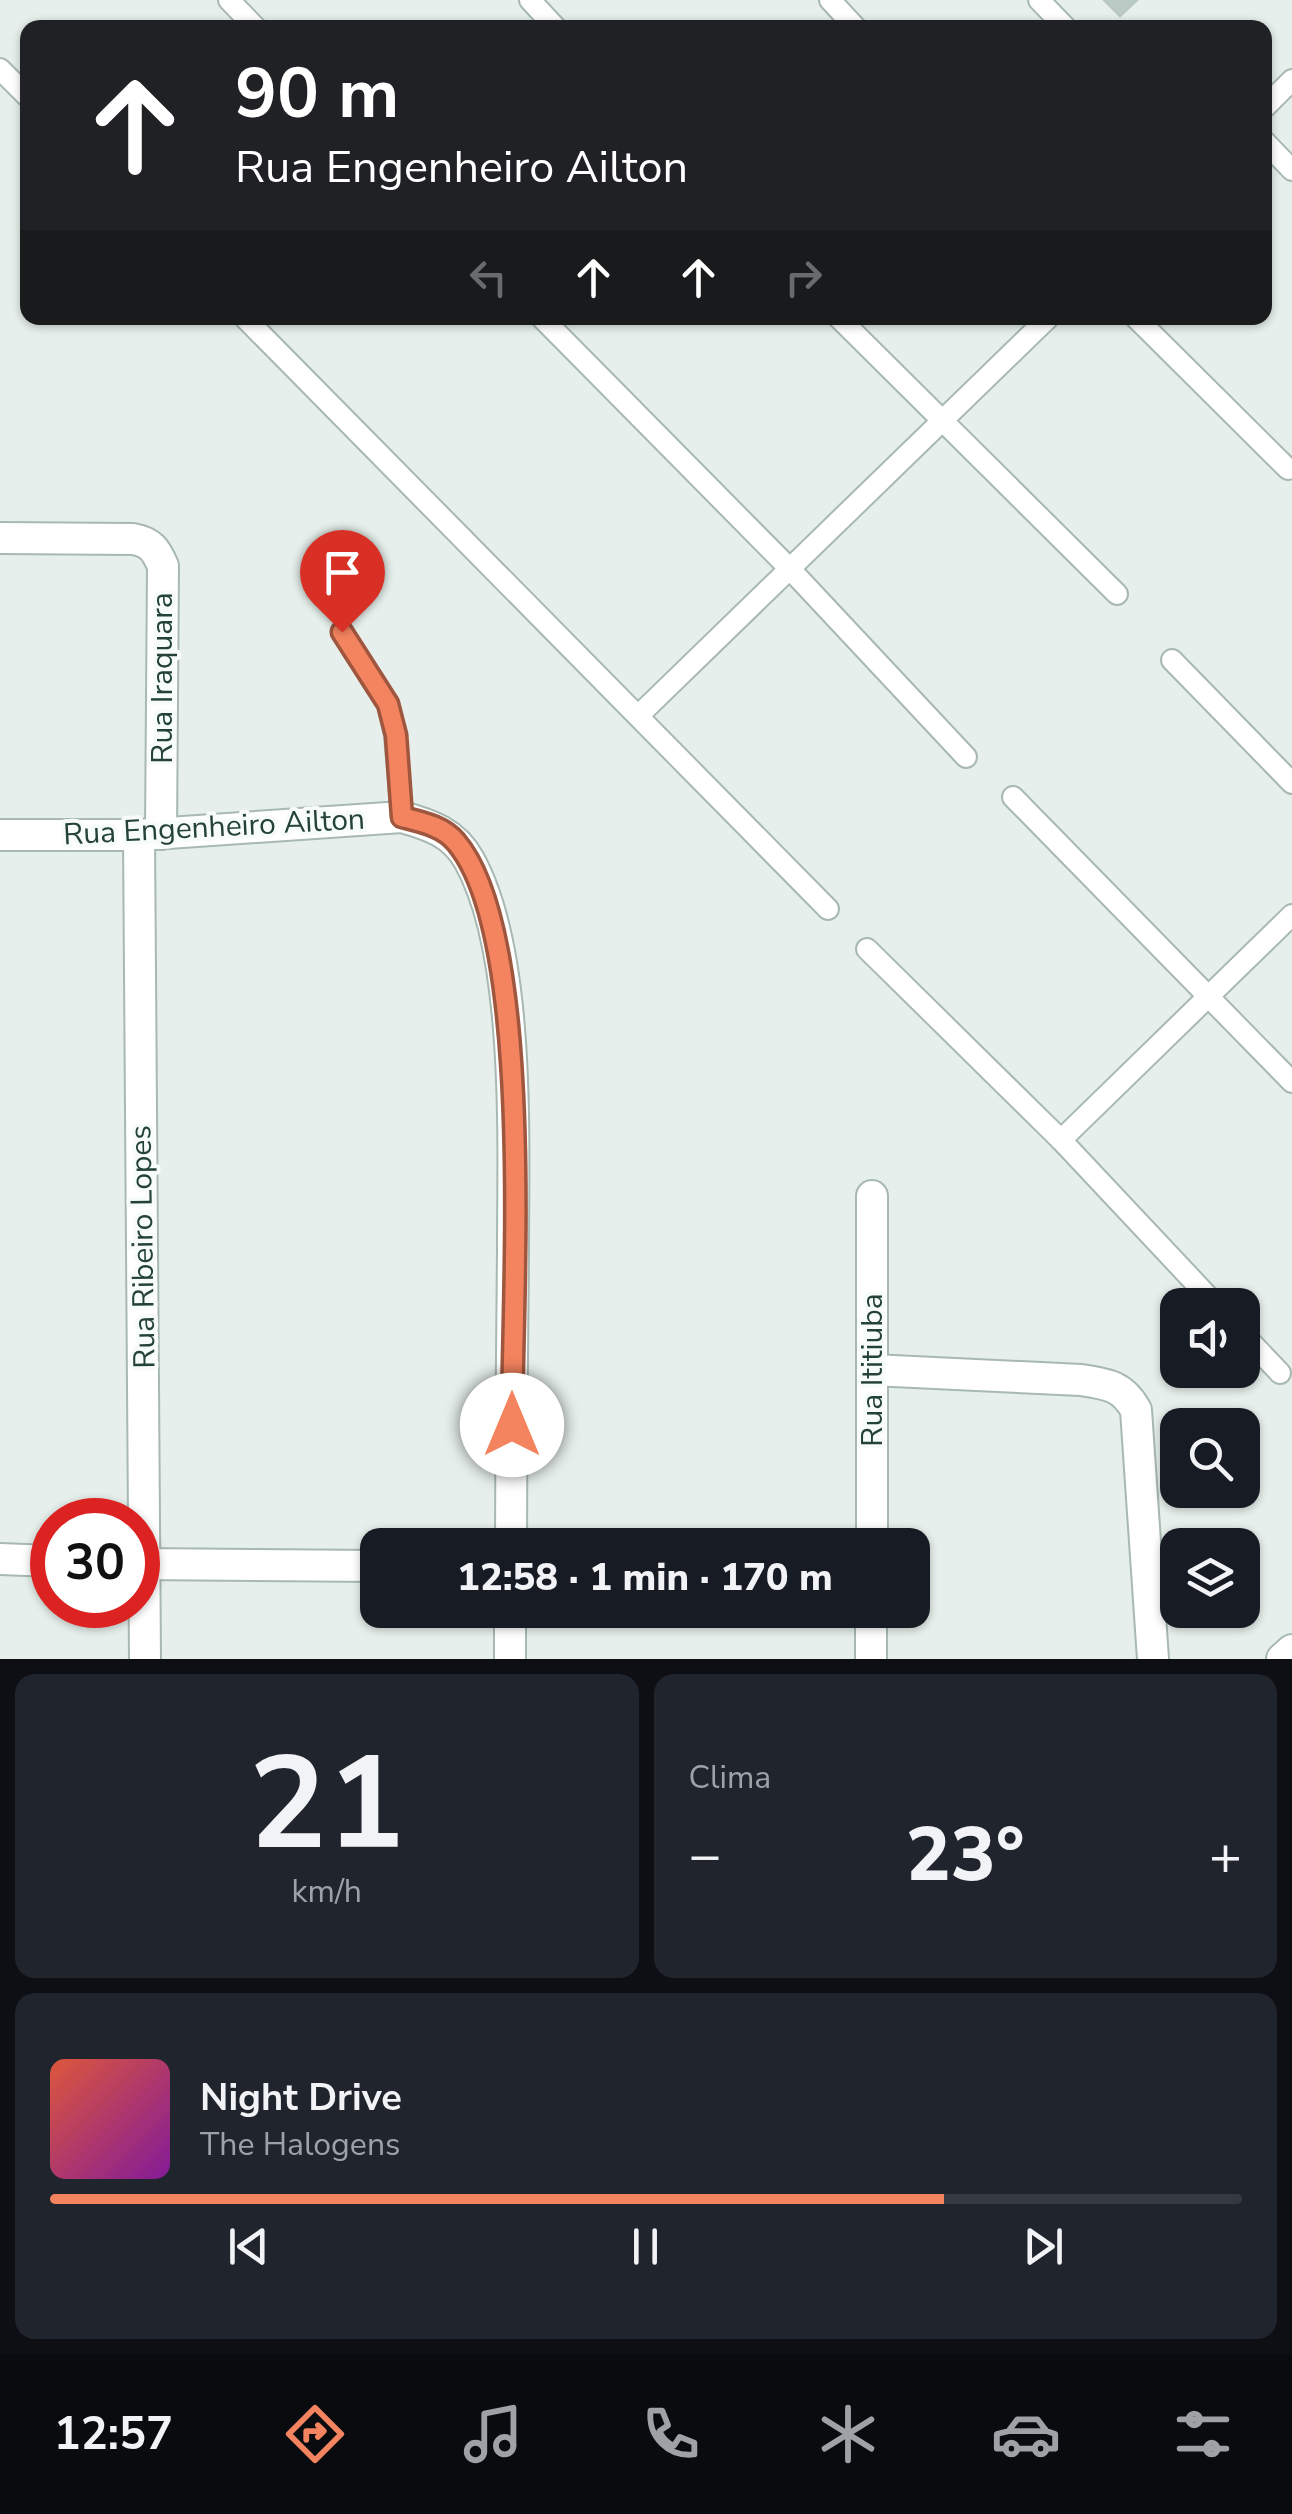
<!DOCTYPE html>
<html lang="pt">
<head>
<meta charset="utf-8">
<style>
  :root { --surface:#171b24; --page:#20242c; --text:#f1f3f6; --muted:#9ea1a6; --line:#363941; --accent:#f4845f }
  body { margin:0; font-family:"Nunito Sans",sans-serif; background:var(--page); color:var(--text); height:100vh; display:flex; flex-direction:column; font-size:38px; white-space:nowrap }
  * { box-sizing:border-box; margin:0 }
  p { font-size:32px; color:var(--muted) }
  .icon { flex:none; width:55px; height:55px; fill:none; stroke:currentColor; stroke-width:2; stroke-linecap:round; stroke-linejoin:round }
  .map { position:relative; height:1659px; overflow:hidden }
  .side { display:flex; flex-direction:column; gap:15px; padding:15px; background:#0d0f14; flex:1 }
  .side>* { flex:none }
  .hud { position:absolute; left:20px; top:20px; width:1252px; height:305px; border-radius:20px; box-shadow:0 2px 8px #0004; background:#202124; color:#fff; overflow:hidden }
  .fabs { position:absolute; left:1160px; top:1288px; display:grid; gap:20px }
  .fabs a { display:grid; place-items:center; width:100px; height:100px; border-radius:20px; background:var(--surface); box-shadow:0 2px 8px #0004; font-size:50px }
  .speed { position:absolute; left:30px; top:1498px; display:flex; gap:20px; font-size:50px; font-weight:700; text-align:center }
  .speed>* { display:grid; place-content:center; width:130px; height:130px; border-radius:50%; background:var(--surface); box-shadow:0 2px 8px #0004; line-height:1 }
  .speed .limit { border:15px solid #d22; background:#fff; color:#111 }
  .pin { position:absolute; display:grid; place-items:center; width:85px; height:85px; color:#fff; margin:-102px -42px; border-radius:50% 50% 50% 0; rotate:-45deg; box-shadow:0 0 10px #0007 }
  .pin .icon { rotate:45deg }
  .me { position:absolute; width:110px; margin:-55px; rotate:0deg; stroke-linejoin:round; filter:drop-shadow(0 0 8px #0008) }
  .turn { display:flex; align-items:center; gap:35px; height:210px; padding:0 50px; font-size:45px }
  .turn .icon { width:130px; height:130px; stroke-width:2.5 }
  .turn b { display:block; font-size:70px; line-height:85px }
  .lanes { display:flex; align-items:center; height:95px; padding:0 50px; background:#0003; justify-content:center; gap:50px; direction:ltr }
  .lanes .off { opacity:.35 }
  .big { font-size:75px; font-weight:800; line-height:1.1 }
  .side .tile { flex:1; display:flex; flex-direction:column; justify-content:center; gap:15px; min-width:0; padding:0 35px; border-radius:20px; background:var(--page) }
  .side .dial { align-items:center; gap:0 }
  .dial b { font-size:130px; line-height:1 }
  .song { display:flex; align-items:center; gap:30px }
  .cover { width:120px; height:120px; border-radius:15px; background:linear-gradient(135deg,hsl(10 70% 55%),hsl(290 70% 35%)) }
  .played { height:10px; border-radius:5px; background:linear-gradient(90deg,var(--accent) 75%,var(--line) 75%) }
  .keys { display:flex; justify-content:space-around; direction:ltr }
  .heat { display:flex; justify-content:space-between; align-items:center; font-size:55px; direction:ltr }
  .side .tiles { flex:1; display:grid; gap:15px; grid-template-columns:1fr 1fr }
  .tile:last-child { grid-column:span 2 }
  .trip { position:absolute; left:360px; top:1528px; width:570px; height:100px; border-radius:20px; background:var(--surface); box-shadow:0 2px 8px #0004; font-weight:800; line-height:100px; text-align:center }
  .menu { display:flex; height:160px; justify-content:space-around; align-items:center; background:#090b0e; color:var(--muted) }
  .menu .icon { width:70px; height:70px }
  .menu .active { color:var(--accent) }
  .menu b { font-size:45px; color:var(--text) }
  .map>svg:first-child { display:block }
  .building { fill:#bbcac4; stroke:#b8c9c2; stroke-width:2.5 }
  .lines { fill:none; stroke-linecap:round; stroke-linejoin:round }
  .service-casing { stroke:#a8b8b2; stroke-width:24 }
  .minor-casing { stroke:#a8b8b2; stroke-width:34 }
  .service { stroke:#fff; stroke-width:20 }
  .minor { stroke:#fff; stroke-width:30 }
  .route-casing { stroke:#9f563e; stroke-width:25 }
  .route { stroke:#f4845f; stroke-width:18 }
  .labels { text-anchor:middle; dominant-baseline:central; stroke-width:8; stroke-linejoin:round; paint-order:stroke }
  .street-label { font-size:30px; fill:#24423a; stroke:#f7fbf9 }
</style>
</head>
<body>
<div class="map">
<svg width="1292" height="1659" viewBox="0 0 1292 1659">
  <rect width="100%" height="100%" fill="#e6efeb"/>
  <path class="building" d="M1104,0H1137L1120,16Z"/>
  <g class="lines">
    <defs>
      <g id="service">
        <path d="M229,0L256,28"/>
        <path d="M530,0L556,28"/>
        <path d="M830,0L856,28"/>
        <path d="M1039,0L1066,28"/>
        <path d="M0,69L28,97"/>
        <path d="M1265,107L1292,80"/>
        <path d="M1265,142L1292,170"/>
        <path d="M245,318L828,909"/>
        <path d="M542,318L790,569L966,757"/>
        <path d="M839,318L1117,594"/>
        <path d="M1136,318L1288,469"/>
        <path d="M342,632L388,704L395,735L402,817"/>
        <path d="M1172,660L1292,783"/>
        <path d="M638,716L1048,318"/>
        <path d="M1013,797L1292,1082"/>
        <path d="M867,949L1061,1140L1216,1305"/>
        <path d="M1061,1140L1292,915"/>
        <path d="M1242,1333L1280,1373"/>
      </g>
      <g id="minor">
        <path d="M0,538L133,539C151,542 156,550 163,566L161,834"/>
        <path d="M0,835H139L402,817C431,825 454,833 469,860C521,953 513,1143 513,1249C512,1348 511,1446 511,1545"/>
        <path d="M139,835L145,1659"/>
        <path d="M872,1196V1545"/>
        <path d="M872,1370L1081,1380C1108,1384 1123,1386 1136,1410L1153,1659"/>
        <path d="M0,1559L52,1561"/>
        <path d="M138,1564L378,1566"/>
        <path d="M510,1659V1610"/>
        <path d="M871,1659V1610"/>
        <path d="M1282,1659L1292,1650"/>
      </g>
    </defs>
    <use href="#service" class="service-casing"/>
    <use href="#minor" class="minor-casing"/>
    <use href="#service" class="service"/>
    <use href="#minor" class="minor"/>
  </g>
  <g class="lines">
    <defs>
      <path id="route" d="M342,632L388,704L396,735L402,817C421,822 443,826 456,842C536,936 512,1296 512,1425"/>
    </defs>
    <use href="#route" class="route-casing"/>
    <use href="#route" class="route"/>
  </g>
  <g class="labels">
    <g class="street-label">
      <text transform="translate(162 678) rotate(-90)">Rua Iraquara</text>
      <text transform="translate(214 827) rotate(-3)">Rua Engenheiro Ailton</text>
      <text transform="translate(143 1247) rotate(-91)">Rua Ribeiro Lopes</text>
      <text transform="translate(872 1370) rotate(-90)">Rua Ititiuba</text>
    </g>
  </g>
</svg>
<div class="fabs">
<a><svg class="icon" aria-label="sound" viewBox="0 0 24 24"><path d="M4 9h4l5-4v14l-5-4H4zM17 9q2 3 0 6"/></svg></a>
<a><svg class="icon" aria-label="search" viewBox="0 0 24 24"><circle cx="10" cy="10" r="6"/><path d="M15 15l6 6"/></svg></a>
<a><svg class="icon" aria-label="layers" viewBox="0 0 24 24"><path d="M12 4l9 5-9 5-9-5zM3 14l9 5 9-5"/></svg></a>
</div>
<div class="speed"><div class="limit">30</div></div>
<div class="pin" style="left:342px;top:632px;background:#d93025"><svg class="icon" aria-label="arrive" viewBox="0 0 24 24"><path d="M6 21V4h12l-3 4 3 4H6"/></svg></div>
<svg class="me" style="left:512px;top:1425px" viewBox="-20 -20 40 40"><circle r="19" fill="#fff"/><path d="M0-13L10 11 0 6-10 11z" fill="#f4845f"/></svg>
<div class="trip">12:58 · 1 min · 170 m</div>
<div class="hud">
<div class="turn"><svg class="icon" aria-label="ahead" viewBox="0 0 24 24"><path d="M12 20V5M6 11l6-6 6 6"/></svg><div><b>90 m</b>Rua Engenheiro Ailton</div></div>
<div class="lanes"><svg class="icon off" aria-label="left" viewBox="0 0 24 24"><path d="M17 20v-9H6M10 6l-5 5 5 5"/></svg><svg class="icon" aria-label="ahead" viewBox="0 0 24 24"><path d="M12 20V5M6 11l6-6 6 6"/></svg><svg class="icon" aria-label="ahead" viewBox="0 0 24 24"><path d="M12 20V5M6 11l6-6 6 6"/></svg><svg class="icon off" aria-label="right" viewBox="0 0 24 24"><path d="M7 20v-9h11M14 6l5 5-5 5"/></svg></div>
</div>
</div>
<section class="side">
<div class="tiles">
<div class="tile dial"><b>21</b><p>km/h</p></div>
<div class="tile"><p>Clima</p>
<div class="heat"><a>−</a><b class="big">23°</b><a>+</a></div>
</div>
<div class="tile">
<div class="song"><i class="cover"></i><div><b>Night Drive</b><p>The Halogens</p></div></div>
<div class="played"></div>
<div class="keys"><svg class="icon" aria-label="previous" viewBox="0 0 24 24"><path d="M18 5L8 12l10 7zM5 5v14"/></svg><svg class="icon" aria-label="pause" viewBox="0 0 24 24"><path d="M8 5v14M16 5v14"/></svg><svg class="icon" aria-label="next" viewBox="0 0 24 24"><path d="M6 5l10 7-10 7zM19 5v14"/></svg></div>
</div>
</div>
</section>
<nav class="menu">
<b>12:57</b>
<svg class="icon active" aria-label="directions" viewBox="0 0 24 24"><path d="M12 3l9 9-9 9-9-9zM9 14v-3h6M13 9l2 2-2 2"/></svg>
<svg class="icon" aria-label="music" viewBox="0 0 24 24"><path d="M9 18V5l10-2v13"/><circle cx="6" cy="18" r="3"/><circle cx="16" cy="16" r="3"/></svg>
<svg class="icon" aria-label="phone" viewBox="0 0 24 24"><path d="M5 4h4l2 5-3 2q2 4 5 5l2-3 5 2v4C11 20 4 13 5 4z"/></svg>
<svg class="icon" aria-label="climate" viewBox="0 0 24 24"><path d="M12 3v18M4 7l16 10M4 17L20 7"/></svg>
<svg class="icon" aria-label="car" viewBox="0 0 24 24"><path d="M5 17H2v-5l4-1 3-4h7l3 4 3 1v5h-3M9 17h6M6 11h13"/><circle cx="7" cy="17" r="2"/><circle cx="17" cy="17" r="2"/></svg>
<svg class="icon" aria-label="filters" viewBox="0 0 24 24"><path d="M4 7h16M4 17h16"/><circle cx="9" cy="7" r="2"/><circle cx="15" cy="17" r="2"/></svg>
</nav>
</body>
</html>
